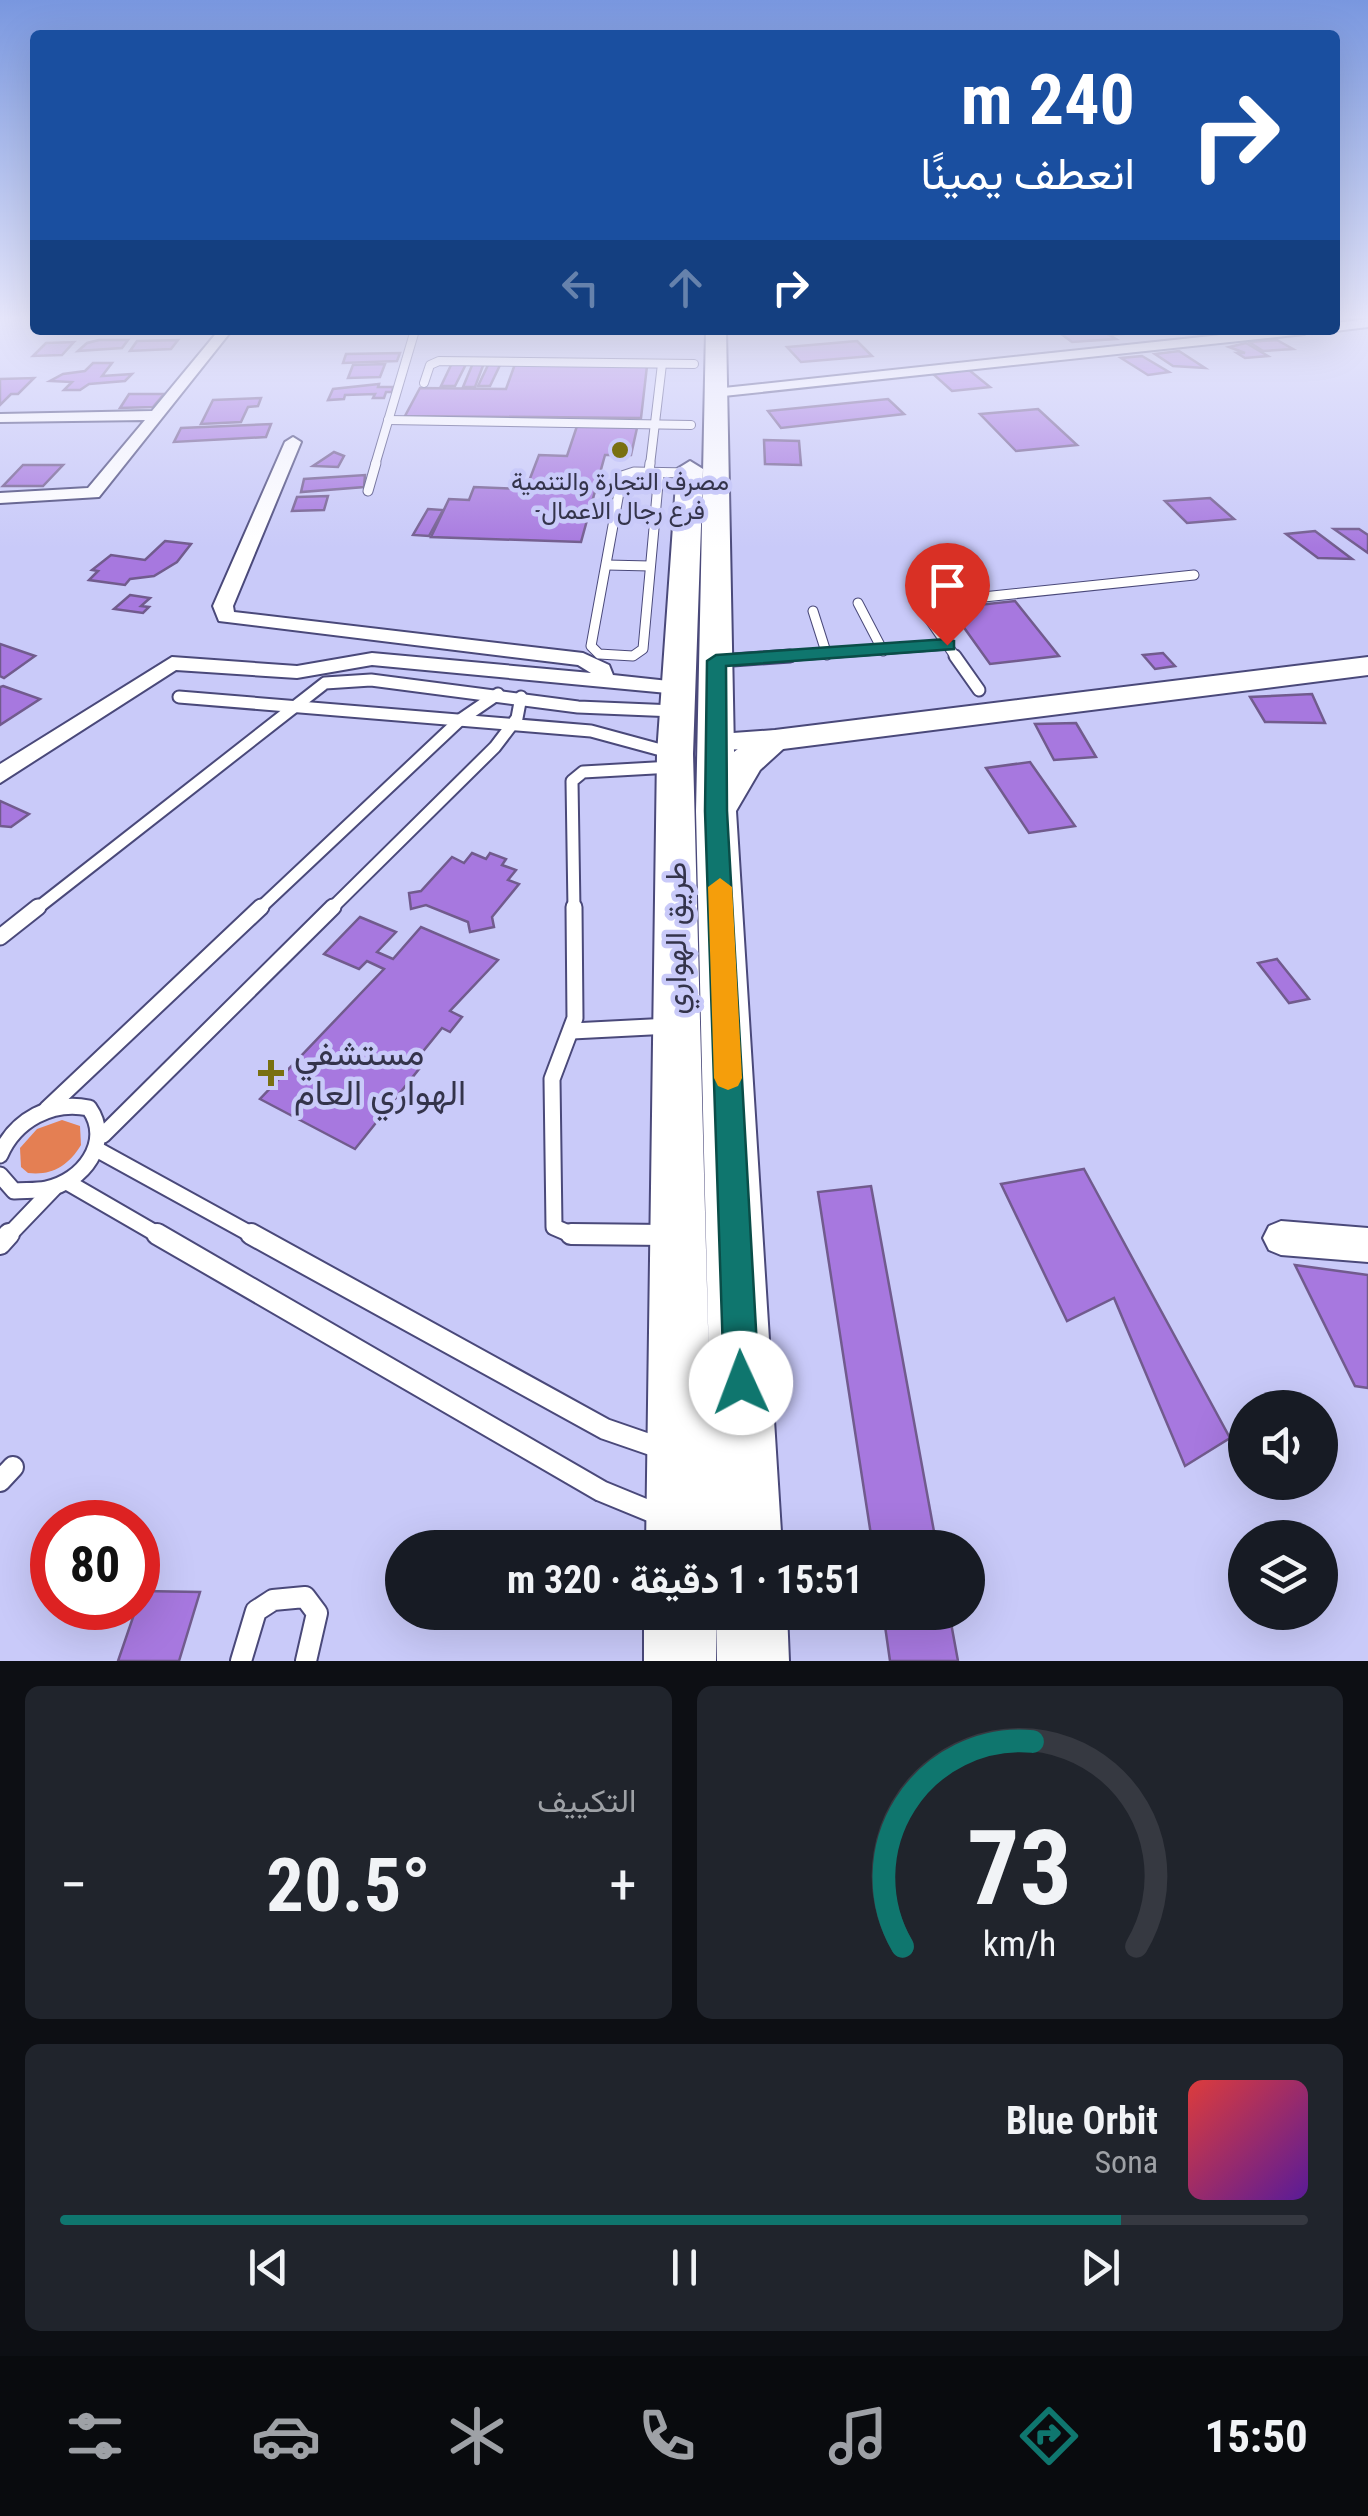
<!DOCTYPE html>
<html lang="ar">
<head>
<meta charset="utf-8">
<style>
  :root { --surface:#171b24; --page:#20242c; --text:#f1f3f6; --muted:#9ea1a6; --line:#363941; --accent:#0f766e }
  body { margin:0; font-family:"Roboto Condensed",Vazirmatn,sans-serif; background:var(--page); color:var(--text); direction:rtl; height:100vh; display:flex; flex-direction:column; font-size:38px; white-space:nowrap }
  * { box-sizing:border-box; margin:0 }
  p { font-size:32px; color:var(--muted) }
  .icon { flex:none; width:55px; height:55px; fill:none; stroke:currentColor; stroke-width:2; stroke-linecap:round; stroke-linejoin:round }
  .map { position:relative; height:1661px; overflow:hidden; direction:ltr }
  .panel { display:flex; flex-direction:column; gap:25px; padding:25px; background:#0d0f14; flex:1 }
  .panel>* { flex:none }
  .hud { position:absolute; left:30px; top:30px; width:1310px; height:305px; border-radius:10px; box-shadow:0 10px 40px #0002; direction:rtl; background:#1a4fa0; color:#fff; overflow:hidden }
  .fabs { position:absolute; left:1228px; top:1390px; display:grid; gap:20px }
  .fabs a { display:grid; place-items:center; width:110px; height:110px; border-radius:50%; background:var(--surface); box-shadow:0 10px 40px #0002; font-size:50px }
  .speed { position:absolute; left:30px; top:1500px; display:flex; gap:20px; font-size:50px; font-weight:700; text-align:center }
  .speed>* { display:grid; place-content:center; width:130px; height:130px; border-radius:50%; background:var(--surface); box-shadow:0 10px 40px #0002; line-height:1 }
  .speed .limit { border:15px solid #d22; background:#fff; color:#111 }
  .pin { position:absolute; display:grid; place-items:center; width:85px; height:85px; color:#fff; margin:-102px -42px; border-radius:50% 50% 50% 0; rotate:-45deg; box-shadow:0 0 10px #0007 }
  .pin .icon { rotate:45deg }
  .me { position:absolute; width:110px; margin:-55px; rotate:358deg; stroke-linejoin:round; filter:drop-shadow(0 0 8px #0008) }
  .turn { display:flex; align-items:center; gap:35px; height:210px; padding:0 40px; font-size:45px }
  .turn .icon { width:130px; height:130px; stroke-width:2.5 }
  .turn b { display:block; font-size:70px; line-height:85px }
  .lanes { display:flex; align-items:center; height:95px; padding:0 40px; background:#0003; justify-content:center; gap:50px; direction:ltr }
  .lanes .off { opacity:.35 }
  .big { font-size:75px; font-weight:700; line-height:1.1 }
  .panel .card { flex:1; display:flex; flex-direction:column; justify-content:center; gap:15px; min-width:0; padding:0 35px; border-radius:15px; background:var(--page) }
  .panel .dial { align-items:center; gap:0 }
  .dial svg { height:260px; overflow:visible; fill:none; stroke:var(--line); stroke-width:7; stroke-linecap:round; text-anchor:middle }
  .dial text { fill:var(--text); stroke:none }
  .song { display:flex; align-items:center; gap:30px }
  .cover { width:120px; height:120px; border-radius:15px; background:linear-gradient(135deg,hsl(0 70% 55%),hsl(270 70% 35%)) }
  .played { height:10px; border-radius:5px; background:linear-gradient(90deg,var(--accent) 85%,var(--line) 85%) }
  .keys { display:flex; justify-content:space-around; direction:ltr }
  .heat { display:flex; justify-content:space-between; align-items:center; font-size:55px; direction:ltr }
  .panel .tiles { flex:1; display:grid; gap:25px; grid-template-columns:1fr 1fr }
  .card:last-child { grid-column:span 2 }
  .trip { position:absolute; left:385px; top:1530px; width:600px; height:100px; border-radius:50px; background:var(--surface); box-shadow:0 10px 40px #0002; font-weight:700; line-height:100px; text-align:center; direction:rtl }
  .tabs { display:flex; height:160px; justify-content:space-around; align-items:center; background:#090b0e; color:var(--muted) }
  .tabs .icon { width:70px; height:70px }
  .tabs .current { color:var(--accent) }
  .tabs b { font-size:45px; color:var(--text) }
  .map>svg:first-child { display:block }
  .green { fill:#e47f53 }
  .building { fill:#a778df; stroke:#715b8d; stroke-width:2.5 }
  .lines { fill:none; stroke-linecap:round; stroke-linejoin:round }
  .service-far4-casing { stroke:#4a497a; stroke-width:10 }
  .service-far3-casing { stroke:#4a497a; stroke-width:11 }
  .service-far2-casing { stroke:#4a497a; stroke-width:15 }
  .service-far1-casing { stroke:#4a497a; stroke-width:19 }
  .service-casing { stroke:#4a497a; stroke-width:24 }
  .minor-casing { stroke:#4a497a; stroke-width:4 }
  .secondary-casing { stroke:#4a497a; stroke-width:4 }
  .trunk-casing { stroke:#4a497a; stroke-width:4 }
  .service-far4 { stroke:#fff; stroke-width:8 }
  .service-far3 { stroke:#fff; stroke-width:9 }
  .service-far2 { stroke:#fff; stroke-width:11 }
  .service-far1 { stroke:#fff; stroke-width:15 }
  .service { stroke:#fff; stroke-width:20 }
  .minor { fill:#fff; fill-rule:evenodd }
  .secondary { fill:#fff; fill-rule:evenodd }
  .trunk { fill:#fff; fill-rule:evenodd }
  .route { fill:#0f766e; stroke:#0a4d48; stroke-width:2.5 }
  .slow { fill:#f59e0b }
  .poi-dot { fill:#797011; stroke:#c9caf9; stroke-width:4 }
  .labels { text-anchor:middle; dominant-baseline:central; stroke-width:9; stroke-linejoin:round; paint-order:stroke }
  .far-poi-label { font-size:25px; fill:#34344b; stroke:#c9caf9 }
  .street-label { font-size:30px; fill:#34344b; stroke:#c9caf9 }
  .near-poi-label { font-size:35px; fill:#34344b; stroke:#c9caf9; text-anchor:start }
</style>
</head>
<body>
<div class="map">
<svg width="1368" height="1661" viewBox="0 0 1368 1661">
  <rect width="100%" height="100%" fill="#c9caf9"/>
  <path class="green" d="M62,1120L80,1126L81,1145C69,1165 52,1176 28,1173L21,1167L20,1148L37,1129Z"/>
  <g class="building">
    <path d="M1056,330H1117L1122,334L1109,335L1116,339L1072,342Z"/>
    <path d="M99,340H128L122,348L78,351L87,343Z"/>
    <path d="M178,340L171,349L130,351L137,341Z"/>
    <path d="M1277,340L1293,349L1263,351L1249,342Z"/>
    <path d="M857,341L872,356L801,362L787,347Z"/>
    <path d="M74,342L62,355L33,356L46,343Z"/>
    <path d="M1246,343L1268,356L1245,358L1237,353H1245L1229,347Z"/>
    <path d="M1179,351L1205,368L1173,366L1155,354Z"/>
    <path d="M400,353L397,361L343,363L346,354Z"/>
    <path d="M1142,356L1169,372L1148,375L1121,358Z"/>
    <path d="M93,363H112L102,376L132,374L125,381L89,384L80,390H64L72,382L50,381L63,374L85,371Z"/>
    <path d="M452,363L466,364L455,386H441Z"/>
    <path d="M473,363H484L475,387H463Z"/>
    <path d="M489,363H501L490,386H478Z"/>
    <path d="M385,364L380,377L348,378L353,365Z"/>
    <path d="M515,364L647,366L641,418L405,416L420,388L506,389Z"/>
    <path d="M969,370L990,387L952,391L932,373Z"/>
    <path d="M34,378L18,394H11L0,405V379Z"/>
    <path d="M379,384L378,387H393L392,392H386L384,398H373L375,394L345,395L344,399L328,400L333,389Z"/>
    <path d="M129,394H164L153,407L120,408Z"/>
    <path d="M261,398L258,406L248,407L241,422L201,424L213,400Z"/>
    <path d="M888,399L904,414L781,428L768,411Z"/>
    <path d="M1038,409L1077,445L1016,451L980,414Z"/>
    <path d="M271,424L266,437L174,442L181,428Z"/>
    <path d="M577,426L637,428L631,455H605L581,542L431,537L449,499L469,500L474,487L526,489L539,455L567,456Z"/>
    <path d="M764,440L799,441L801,465L765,464Z"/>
    <path d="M334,452L344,456L338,467L313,466Z"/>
    <path d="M23,465H63L43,486H3Z"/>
    <path d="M365,475L364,487L301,492L304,479Z"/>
    <path d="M328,496L324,510L292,511L297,497Z"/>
    <path d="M1210,498L1234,519L1187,523L1165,501Z"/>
    <path d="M428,509L443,510L429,536L413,535Z"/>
    <path d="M1334,529H1359L1368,535V553Z"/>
    <path d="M1315,531L1352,559L1318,558L1286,534Z"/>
    <path d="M165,541L191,544L177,562L154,576L130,579L125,585L89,580L98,571L92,570L111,555L145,560Z"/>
    <path d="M130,595L150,598L141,606L149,607L143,613L114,609Z"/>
    <path d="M1015,601L1059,656L990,664L950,608Z"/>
    <path d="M0,644L35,656L4,678L0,676Z"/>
    <path d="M1163,653L1175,666L1155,669L1143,655Z"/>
    <path d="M3,686L40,699L0,725V687Z"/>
    <path d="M1312,694L1325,723L1265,722L1250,697Z"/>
    <path d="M1076,723L1096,757L1054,760L1035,724Z"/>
    <path d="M1030,762L1075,826L1029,833L986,768Z"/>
    <path d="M0,801L29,814L11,827L0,826Z"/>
    <path d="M472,853L486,859L490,853L506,859L502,865L516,870L508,880L519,884L492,917L494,927L470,932L468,922L426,905L411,909L409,893L421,891L452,857L464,863Z"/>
    <path d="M360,917L396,932L377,952L393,959L421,927L498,960L450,1011L462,1017L450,1032L442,1028L412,1065L419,1069L355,1149L260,1099L384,969L367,961L359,969L324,954Z"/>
    <path d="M1277,959L1309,999L1289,1003L1258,963Z"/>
    <path d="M1084,1169L1230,1438L1185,1466L1114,1298L1067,1321L1001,1184Z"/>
    <path d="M871,1186L937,1548H873L818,1192Z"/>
    <path d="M1295,1265L1368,1275V1388L1355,1386Z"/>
    <path d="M142,1591L200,1592L179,1661H118Z"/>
    <path d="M883,1612H949L958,1661H890Z"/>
  </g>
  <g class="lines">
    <defs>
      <g id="service-far4">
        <path d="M424,383L430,365L439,361L694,364"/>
        <path d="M388,420L691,425"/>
        <path d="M375,465L415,330"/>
        <path d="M650,465L662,364"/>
      </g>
      <g id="service-far3">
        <path d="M649,472L650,463"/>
        <path d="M659,473L643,649L633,656L599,654L591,646L622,476L634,472L690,473"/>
        <path d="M368,491L376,463"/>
        <path d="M607,565L650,566"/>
        <path d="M858,603L883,651"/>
        <path d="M813,611L827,655"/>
        <path d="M754,659L947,645"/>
        <path d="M957,659L923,610L926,603L1194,575"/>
      </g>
      <g id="service-far2">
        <path d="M955,656L979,690"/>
        <path d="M719,661L790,656"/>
        <path d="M179,697L591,731L672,753"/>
        <path d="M35,910L325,683L371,680L578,707L675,711"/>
        <path d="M258,910L460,720L498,694"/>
        <path d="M330,910L495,747L517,718L521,697"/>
        <path d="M574,910L572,781L583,772L672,767"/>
      </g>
      <g id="service-far1">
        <path d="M574,907L575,1018L552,1079L554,1227L575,1236L666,1235"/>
        <path d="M0,937L38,907"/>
        <path d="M572,1031L670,1026"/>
        <path d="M47,1109L261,907"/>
        <path d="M103,1135L333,907"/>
        <path d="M98,1150L256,1237"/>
        <path d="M0,1155C15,1120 52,1100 89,1108C113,1142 83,1182 46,1189C36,1191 24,1190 14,1191L0,1175"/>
        <path d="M67,1182L162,1237"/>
        <path d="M7,1237L54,1188"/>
      </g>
      <g id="service">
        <path d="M157,1234L601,1491L662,1516"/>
        <path d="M251,1234L605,1429L663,1449"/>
        <path d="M571,1234L666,1235"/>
        <path d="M0,1244L9,1234"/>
        <path d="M0,1481L13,1467"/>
        <path d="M241,1661L256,1611L273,1600L305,1597L317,1613L306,1661"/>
      </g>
      <g id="minor">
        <path d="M1368,319V327L1335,331L1332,330L1335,323Z"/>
        <path d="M219,330H232L99,497L0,503V493L88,488L145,420L0,422V414L152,411Z"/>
        <path d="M1268,330H1310L1304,334L714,397L707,393L714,389Z"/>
        <path d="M293,437L301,442L233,606L234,612L583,653L609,665L613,675L678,682L689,688L678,694L372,665L297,678L176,670L0,783V764L172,657L297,666L372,653L591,673L578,665L219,621L213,606L285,442Z"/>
        <path d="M1281,1221L1368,1228V1262L1281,1255L1269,1250L1263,1238L1269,1226Z"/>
      </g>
      <path id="secondary" d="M1368,657V675L775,750L705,749L700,742L705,735L775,730Z"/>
      <g id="trunk">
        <path d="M706,330H726L734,752C752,739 765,726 788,732L793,740L760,770L736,811L782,1548H646L657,754L677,469L690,461L703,469L693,754L709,1365L696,811Z"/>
        <path d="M644,1612H787L789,1661H717L716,1616V1661H644Z"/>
      </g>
    </defs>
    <use href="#service-far4" class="service-far4-casing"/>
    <use href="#service-far3" class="service-far3-casing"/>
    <use href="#service-far2" class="service-far2-casing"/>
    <use href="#service-far1" class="service-far1-casing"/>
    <use href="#service" class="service-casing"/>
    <use href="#minor" class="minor-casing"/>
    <use href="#secondary" class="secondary-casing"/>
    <use href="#trunk" class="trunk-casing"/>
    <use href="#service-far4" class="service-far4"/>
    <use href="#service-far3" class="service-far3"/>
    <use href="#service-far2" class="service-far2"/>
    <use href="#service-far1" class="service-far1"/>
    <use href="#service" class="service"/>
    <use href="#minor" class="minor"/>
    <use href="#secondary" class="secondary"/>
    <use href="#trunk" class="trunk"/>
  </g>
  <linearGradient id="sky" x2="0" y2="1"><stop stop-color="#7997df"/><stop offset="0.58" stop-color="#e7e7fc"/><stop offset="1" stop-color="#e7e7fc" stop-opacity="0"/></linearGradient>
  <rect width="1368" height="548" fill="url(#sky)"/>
  <path class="route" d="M947,639L954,641V649L726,666L727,811L759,1383L754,1395L741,1400L729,1395L724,1383L705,811L707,661L716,655Z"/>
  <path class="slow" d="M720,878L732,887L742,1078L738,1086L728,1090L718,1086L714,1078L708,887Z"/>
  <g class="poi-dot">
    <circle cx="620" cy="450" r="10"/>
    <path d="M266 1058h10v10h10v10h-10v10h-10v-10h-10v-10h10z"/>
  </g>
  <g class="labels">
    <g class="far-poi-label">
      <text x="620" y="481">مصرف التجارة والتنمية<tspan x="620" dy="29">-فرع رجال الاعمال</tspan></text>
    </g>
    <g class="street-label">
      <text transform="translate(675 938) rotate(-90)">طريق الهواري</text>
    </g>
    <g class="near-poi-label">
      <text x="294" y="1053">مستشفي<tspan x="294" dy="40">الهواري العام</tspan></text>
    </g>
  </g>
</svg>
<div class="fabs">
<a><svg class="icon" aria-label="sound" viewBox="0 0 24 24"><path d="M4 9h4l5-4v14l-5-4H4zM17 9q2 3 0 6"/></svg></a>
<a><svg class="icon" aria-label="layers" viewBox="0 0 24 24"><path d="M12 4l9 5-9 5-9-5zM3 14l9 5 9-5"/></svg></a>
</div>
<div class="speed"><div class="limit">80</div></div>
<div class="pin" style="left:947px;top:645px;background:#d93025"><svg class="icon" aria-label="arrive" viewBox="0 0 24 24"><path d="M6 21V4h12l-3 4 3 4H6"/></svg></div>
<svg class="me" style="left:741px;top:1383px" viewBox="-20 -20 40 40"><circle r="19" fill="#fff"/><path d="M0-13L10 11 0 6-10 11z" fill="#0f766e"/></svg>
<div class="trip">15:51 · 1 دقيقة · 320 m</div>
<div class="hud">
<div class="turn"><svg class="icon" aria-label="right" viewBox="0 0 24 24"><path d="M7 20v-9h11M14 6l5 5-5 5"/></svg><div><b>240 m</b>انعطف يمينًا</div></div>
<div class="lanes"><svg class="icon off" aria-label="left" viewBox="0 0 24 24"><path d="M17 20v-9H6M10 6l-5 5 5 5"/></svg><svg class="icon off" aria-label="ahead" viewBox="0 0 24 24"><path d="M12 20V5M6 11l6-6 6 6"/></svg><svg class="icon" aria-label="right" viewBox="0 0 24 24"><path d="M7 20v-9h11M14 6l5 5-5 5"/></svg></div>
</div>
</div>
<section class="panel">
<div class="tiles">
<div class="card dial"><svg viewBox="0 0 100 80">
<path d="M14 69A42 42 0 1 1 86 69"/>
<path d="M14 69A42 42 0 0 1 54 6" stroke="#0f766e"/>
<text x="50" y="56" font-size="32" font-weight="700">73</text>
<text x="50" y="72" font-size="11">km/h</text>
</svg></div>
<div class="card"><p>التكييف</p>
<div class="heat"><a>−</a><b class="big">20.5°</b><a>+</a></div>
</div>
<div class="card">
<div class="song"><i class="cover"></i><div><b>Blue Orbit</b><p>Sona</p></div></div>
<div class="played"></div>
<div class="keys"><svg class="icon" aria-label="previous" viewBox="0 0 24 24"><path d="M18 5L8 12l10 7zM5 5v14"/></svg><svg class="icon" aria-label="pause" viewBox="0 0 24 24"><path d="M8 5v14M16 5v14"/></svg><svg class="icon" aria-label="next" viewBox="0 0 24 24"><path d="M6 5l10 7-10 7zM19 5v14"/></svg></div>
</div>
</div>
</section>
<nav class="tabs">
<b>15:50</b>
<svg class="icon current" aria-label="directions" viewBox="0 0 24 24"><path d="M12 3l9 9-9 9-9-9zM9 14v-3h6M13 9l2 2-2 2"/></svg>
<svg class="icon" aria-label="music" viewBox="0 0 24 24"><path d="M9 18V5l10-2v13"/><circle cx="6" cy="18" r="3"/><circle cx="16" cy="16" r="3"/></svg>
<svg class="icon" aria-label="phone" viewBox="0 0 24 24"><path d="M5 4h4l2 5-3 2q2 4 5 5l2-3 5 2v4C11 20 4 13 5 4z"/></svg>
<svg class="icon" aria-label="climate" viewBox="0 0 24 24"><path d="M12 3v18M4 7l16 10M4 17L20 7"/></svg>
<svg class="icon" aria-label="car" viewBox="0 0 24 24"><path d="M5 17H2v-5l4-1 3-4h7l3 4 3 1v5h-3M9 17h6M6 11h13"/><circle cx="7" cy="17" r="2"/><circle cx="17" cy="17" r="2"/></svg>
<svg class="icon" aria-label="filters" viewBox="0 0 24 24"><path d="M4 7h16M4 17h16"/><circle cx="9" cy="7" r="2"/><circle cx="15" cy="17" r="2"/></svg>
</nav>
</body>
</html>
